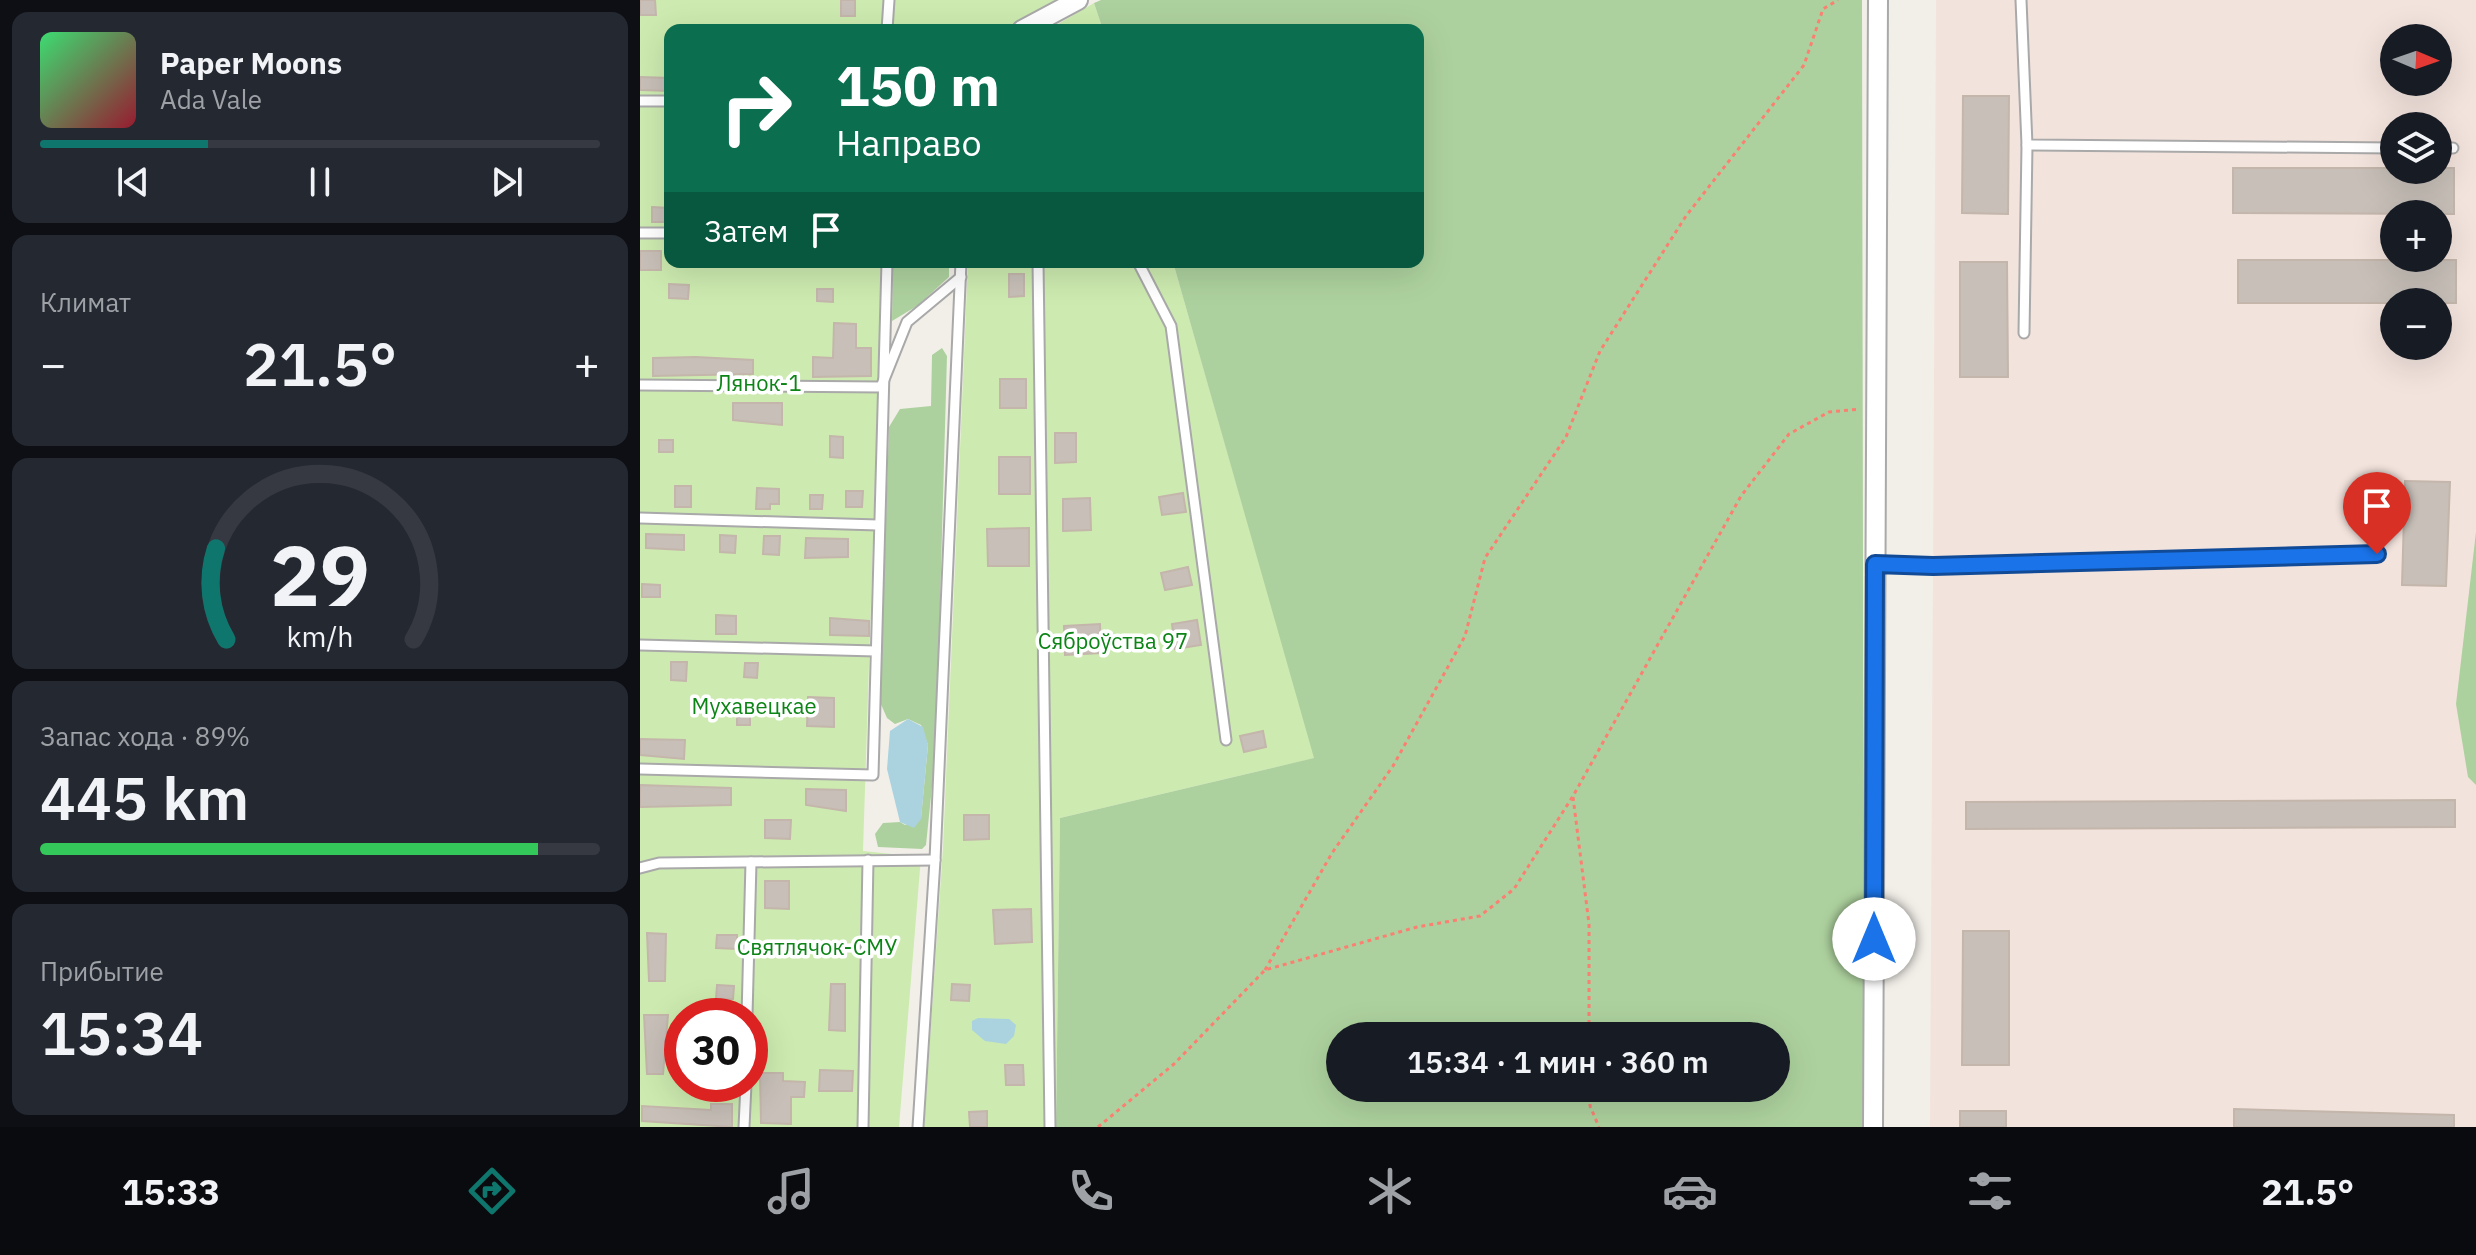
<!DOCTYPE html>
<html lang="ru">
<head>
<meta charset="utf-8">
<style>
  :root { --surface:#171b24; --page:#242831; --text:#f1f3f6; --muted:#9ea1a6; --line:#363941; --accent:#0f766e }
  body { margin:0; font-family:"IBM Plex Sans",sans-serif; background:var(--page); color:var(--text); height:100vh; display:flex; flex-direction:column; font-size:30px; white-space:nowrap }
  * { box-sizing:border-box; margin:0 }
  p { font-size:26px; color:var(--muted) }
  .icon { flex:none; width:44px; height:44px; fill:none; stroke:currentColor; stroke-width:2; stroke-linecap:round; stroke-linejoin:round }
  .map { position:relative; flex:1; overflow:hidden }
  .panel { display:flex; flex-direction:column; gap:12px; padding:12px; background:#0d0f14; width:640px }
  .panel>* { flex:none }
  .banner { position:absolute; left:24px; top:24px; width:760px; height:244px; border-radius:16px; box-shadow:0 8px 32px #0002; background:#0b6e4f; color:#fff; overflow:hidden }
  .needle { width:52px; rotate:92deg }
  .controls { position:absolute; left:1740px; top:24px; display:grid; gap:16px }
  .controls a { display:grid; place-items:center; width:72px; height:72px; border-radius:50%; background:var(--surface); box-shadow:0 8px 32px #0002; font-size:40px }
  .speed { position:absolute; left:24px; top:998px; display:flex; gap:16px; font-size:40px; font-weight:700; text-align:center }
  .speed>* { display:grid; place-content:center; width:104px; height:104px; border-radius:50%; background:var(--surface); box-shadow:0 8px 32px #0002; line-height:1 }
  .speed .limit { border:12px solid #d22; background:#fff; color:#111 }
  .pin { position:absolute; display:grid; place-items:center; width:68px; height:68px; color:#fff; margin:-82px -34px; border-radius:50% 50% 50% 0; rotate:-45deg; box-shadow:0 0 8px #0007 }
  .pin .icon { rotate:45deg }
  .me { position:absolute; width:88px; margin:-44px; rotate:0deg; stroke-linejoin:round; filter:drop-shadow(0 0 6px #0008) }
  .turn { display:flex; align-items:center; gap:28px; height:168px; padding:0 40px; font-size:36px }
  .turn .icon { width:104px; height:104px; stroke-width:2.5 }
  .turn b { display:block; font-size:56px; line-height:68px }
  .then { display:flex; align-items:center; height:76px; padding:0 40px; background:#0003; gap:16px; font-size:30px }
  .big { font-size:60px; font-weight:600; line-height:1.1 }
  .panel .card { flex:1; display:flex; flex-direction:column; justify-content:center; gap:12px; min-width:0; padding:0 28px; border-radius:16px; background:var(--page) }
  .panel .dial { align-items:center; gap:0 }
  .dial svg { height:208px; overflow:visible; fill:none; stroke:var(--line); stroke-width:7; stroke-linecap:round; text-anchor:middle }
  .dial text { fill:var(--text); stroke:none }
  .song { display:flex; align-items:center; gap:24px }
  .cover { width:96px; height:96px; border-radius:12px; background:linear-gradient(135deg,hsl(140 70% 55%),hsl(350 70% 35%)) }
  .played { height:8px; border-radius:4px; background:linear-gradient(90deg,var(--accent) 30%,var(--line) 30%) }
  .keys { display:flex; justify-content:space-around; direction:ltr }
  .heat { display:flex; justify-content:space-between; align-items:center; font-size:44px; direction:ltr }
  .charge { height:12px; border-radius:6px; background:linear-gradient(90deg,#34c759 89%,var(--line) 0) }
  .trip { position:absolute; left:686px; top:1022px; width:464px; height:80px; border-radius:40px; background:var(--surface); box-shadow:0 8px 32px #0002; font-weight:600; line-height:80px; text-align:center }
  .tab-bar { display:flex; height:128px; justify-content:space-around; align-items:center; background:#090b0e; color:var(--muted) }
  .tab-bar .icon { width:56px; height:56px }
  .tab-bar .active { color:var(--accent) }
  .tab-bar b { font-size:36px; color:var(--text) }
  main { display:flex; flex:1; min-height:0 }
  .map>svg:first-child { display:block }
  .military { fill:#f3e3dd; fill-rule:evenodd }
  .grass { fill:#cdebb0; fill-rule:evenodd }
  .forest { fill:#add19e; fill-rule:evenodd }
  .water { fill:#aad3df }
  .building { fill:#c7bfb8; stroke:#c4b6ab; stroke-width:2 }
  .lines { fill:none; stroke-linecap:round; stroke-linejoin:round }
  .lane-casing { stroke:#a9a9a9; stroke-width:13 }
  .street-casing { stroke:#a9a9a9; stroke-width:22 }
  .path { stroke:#fa8072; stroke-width:3; stroke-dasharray:4 4; stroke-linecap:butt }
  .lane { stroke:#fff; stroke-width:9 }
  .street { stroke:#fff; stroke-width:18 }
  .route-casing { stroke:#114b97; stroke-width:20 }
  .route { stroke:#1a73e8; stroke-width:14 }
  .labels { text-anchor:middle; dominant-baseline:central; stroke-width:7; stroke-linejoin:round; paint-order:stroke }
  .park-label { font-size:22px; fill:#0c8416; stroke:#fff }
</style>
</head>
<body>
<main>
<section class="panel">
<div class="card">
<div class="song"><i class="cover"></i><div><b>Paper Moons</b><p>Ada Vale</p></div></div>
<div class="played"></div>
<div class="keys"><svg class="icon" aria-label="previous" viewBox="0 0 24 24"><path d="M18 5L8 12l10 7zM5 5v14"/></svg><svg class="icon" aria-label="pause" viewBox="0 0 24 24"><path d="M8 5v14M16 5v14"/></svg><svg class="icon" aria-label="next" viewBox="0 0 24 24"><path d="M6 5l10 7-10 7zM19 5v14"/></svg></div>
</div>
<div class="card"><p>Климат</p>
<div class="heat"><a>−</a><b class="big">21.5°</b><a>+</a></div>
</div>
<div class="card dial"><svg viewBox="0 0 100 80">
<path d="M14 69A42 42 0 1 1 86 69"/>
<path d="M14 69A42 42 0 0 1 10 34" stroke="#0f766e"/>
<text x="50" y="56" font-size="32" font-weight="700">29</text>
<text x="50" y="72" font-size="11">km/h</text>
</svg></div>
<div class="card"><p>Запас хода · 89%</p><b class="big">445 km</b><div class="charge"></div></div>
<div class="card"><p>Прибытие</p><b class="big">15:34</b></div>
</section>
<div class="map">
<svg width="1836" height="1127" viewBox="0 0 1836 1127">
  <rect width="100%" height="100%" fill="#f2efe9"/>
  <path class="military" d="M1296,0H1836V1127H1290ZM1754,38H1798V82H1754ZM1754,126H1798V170H1754ZM1754,214H1798V258H1754ZM1754,302H1798V346H1754Z"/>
  <g class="grass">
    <path d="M0,0H425L371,30H30V262H242L223,851L281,857L259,1127H0ZM42,1016H110V1084H42Z"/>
    <path d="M454,3L463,30H408Z"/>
    <path d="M328,262H533L675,758L420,818L416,1127H284L303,848Z"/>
  </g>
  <g class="forest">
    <path d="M461,0H1222L1224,1127H416L420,818L674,758L533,262H778V30H463L454,3ZM700,1036H1136V1088H700Z"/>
    <path d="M253,262H309V277L277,306L252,321Z"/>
    <path d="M302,348L307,356L296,748L286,845L282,849L238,847L235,834L243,823L260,822L265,825L281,818L288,745L281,725L268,719L255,724L247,718L240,702L249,427L260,409L291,406L292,355Z"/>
    <path d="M1836,532V785L1828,777L1816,704Z"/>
  </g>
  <g class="water">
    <path d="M268,719L283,727L288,745L281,819L274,828L260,822L247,769L250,731Z"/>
    <path d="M338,1018L369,1019L376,1025L374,1036L366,1044L345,1041L332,1030V1021Z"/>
    <path d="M58,1084H92L89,1093L76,1098L63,1094Z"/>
  </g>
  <g class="building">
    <path d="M0,0H15L16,15H0Z"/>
    <rect x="201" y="0" width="14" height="16"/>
    <path d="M0,77L30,78V91L0,90Z"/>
    <path d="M1323,96H1369L1368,214L1322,213Z"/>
    <path d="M1593,168H1814V214L1593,213Z"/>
    <path d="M12,207L29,208V222H12Z"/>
    <rect x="0" y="251" width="21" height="19"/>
    <rect x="1598" y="260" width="218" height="43"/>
    <path d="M1320,262H1367L1368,377H1320Z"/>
    <path d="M369,274H384V296L369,297Z"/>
    <path d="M29,284L49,285L48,299L29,298Z"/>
    <path d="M177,289H193V302L177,301Z"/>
    <path d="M194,323L216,324V348H231V376L173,377V357L193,358Z"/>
    <path d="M56,357L113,360V374L13,376V358Z"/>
    <rect x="360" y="379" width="26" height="29"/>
    <path d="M93,403H142V425L93,420Z"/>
    <path d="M415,433H436V462L415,463Z"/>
    <path d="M190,436L203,437V458L190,457Z"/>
    <rect x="19" y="440" width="14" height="12"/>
    <rect x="359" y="457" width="31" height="37"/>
    <path d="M1765,481L1810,482L1806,586L1762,585Z"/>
    <rect x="35" y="486" width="16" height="21"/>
    <path d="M117,488L139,489V504H130V509H116Z"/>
    <path d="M206,491H223L222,507H206Z"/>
    <path d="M543,493L546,512L522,515L519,497Z"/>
    <path d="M170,495H183L182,509H170Z"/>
    <path d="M450,498L451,530L423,531V499Z"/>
    <path d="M389,528V566H348L347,529Z"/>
    <path d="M6,534L44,535V550L6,548Z"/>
    <path d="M80,535L96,536L95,553L80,552Z"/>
    <path d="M124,536H140L139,555L123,554Z"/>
    <path d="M166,538L208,539V557L165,558Z"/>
    <path d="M548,567L552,585L525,590L521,573Z"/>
    <path d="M2,584L20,585V597H2Z"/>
    <path d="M76,615L96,616V634H76Z"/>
    <path d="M190,618L229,621V636L190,635Z"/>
    <path d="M557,620L561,645L535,649L532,624Z"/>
    <path d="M460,624L461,653L425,655L424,626Z"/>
    <path d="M31,662H47L46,681L31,680Z"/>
    <path d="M105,663H118L117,678L104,677Z"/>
    <path d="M168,697L194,698V727L167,726Z"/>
    <rect x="97" y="710" width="13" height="15"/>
    <path d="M623,731L626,747L604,752L600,736Z"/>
    <path d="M0,739L45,740L44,759L0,755Z"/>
    <path d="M0,785L91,788V805L0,807Z"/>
    <path d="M166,789L206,790V811L166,805Z"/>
    <path d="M1815,800V827L1326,829V802Z"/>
    <path d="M324,815H349V839L324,840Z"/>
    <path d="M125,820H151L150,839L125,838Z"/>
    <path d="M125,881H149V909L125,908Z"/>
    <path d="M391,909L392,942L355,944L353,910Z"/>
    <path d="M1323,931H1369V1065H1322Z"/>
    <path d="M7,933L26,934L25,981H9Z"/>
    <path d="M77,935H97V949L76,948Z"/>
    <path d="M191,984H205V1031L189,1030Z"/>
    <path d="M312,984L330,985L329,1001L311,1000Z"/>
    <path d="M77,985L94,986L93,999H76Z"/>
    <path d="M4,1015H28L23,1074H7Z"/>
    <path d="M365,1065H383L384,1085H366Z"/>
    <path d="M180,1070L213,1071L212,1091H179Z"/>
    <path d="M120,1073H143V1081L165,1082L164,1097H151V1124L121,1123Z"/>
    <path d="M71,1104H92V1127L2,1121V1106L71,1110Z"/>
    <path d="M1594,1109L1814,1115V1127H1594Z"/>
    <path d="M347,1111V1127H330L329,1112Z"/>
    <rect x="1320" y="1111" width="46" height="16"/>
  </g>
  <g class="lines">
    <defs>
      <g id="lane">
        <path d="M1381,0L1387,145L1754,148"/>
        <path d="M247,30L249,0"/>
        <path d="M0,101H30"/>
        <path d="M1798,148H1813"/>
        <path d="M0,233H30"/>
        <path d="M398,262L410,1127"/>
        <path d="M498,262L531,326L586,740"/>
        <path d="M1384,333L1387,145"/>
        <path d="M0,385L241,387L267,322L321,277"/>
        <path d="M0,518L238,525"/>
        <path d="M1235,564L1293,566L1737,554"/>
        <path d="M0,645L236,651"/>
        <path d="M0,769L233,775L247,262"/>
        <path d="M0,868L19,863L295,860"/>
        <path d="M107,1016L111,862"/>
        <path d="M104,1127L106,1084"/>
        <path d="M223,1127L228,860"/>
        <path d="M278,1127L295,860L321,262"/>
      </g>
      <g id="street">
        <path d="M382,30L438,0"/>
        <path d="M1233,1127L1238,0"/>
      </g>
    </defs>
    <use href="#lane" class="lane-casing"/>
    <use href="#street" class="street-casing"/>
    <g class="path">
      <path d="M933,797L949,924V1036"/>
      <path d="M625,970L692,853L753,766L825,636L845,558L926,437L960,351L1046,216L1164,65L1183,9L1198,0"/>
      <path d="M950,1088V1106L959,1127"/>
      <path d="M458,1127L534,1064L625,970L777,927L840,916L874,889L933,796L1101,496L1149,434L1189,412L1220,409"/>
    </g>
    <use href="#lane" class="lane"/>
    <use href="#street" class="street"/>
  </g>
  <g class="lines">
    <defs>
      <path id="route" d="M1234,939L1235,564L1293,566L1737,554"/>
    </defs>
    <use href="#route" class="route-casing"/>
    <use href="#route" class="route"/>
  </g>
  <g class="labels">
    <g class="park-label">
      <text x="119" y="382">Лянок-1</text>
      <text x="473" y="640">Сяброўства 97</text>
      <text x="114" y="705">Мухавецкае</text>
      <text x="177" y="946">Святлячок-СМУ</text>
    </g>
  </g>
</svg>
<div class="controls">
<a><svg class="needle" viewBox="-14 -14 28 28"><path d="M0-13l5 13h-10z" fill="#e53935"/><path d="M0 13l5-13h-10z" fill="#9ea1a6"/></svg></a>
<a><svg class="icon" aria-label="layers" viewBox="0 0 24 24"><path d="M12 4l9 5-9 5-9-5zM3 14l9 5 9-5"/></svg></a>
<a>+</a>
<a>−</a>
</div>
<div class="speed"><div class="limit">30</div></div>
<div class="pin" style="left:1737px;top:554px;background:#d93025"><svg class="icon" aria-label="arrive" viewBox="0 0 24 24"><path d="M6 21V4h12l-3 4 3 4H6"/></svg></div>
<svg class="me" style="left:1234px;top:939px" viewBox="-20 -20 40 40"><circle r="19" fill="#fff"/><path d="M0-13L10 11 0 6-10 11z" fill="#1a73e8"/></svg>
<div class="trip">15:34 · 1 мин · 360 m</div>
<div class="banner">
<div class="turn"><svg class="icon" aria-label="right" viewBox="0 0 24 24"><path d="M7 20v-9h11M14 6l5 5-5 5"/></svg><div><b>150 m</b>Направо</div></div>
<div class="then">Затем<svg class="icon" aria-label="arrive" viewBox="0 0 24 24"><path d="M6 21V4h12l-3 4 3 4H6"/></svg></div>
</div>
</div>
</main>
<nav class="tab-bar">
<b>15:33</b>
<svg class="icon active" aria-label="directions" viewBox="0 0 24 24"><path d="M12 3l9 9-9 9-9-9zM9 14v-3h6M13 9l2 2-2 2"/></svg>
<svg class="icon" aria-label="music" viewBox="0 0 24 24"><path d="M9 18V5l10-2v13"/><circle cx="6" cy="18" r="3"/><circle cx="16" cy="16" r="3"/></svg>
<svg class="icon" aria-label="phone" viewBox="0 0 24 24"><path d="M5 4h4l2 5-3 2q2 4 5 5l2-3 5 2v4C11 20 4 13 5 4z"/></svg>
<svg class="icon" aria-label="climate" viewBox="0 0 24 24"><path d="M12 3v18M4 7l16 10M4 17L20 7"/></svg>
<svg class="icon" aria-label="car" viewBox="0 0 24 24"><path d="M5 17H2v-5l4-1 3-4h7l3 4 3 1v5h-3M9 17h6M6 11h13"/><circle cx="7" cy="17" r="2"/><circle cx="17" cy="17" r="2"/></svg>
<svg class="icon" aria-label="filters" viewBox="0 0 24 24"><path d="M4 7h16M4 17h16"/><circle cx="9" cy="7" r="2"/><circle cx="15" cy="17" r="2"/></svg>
<b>21.5°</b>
</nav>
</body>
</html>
